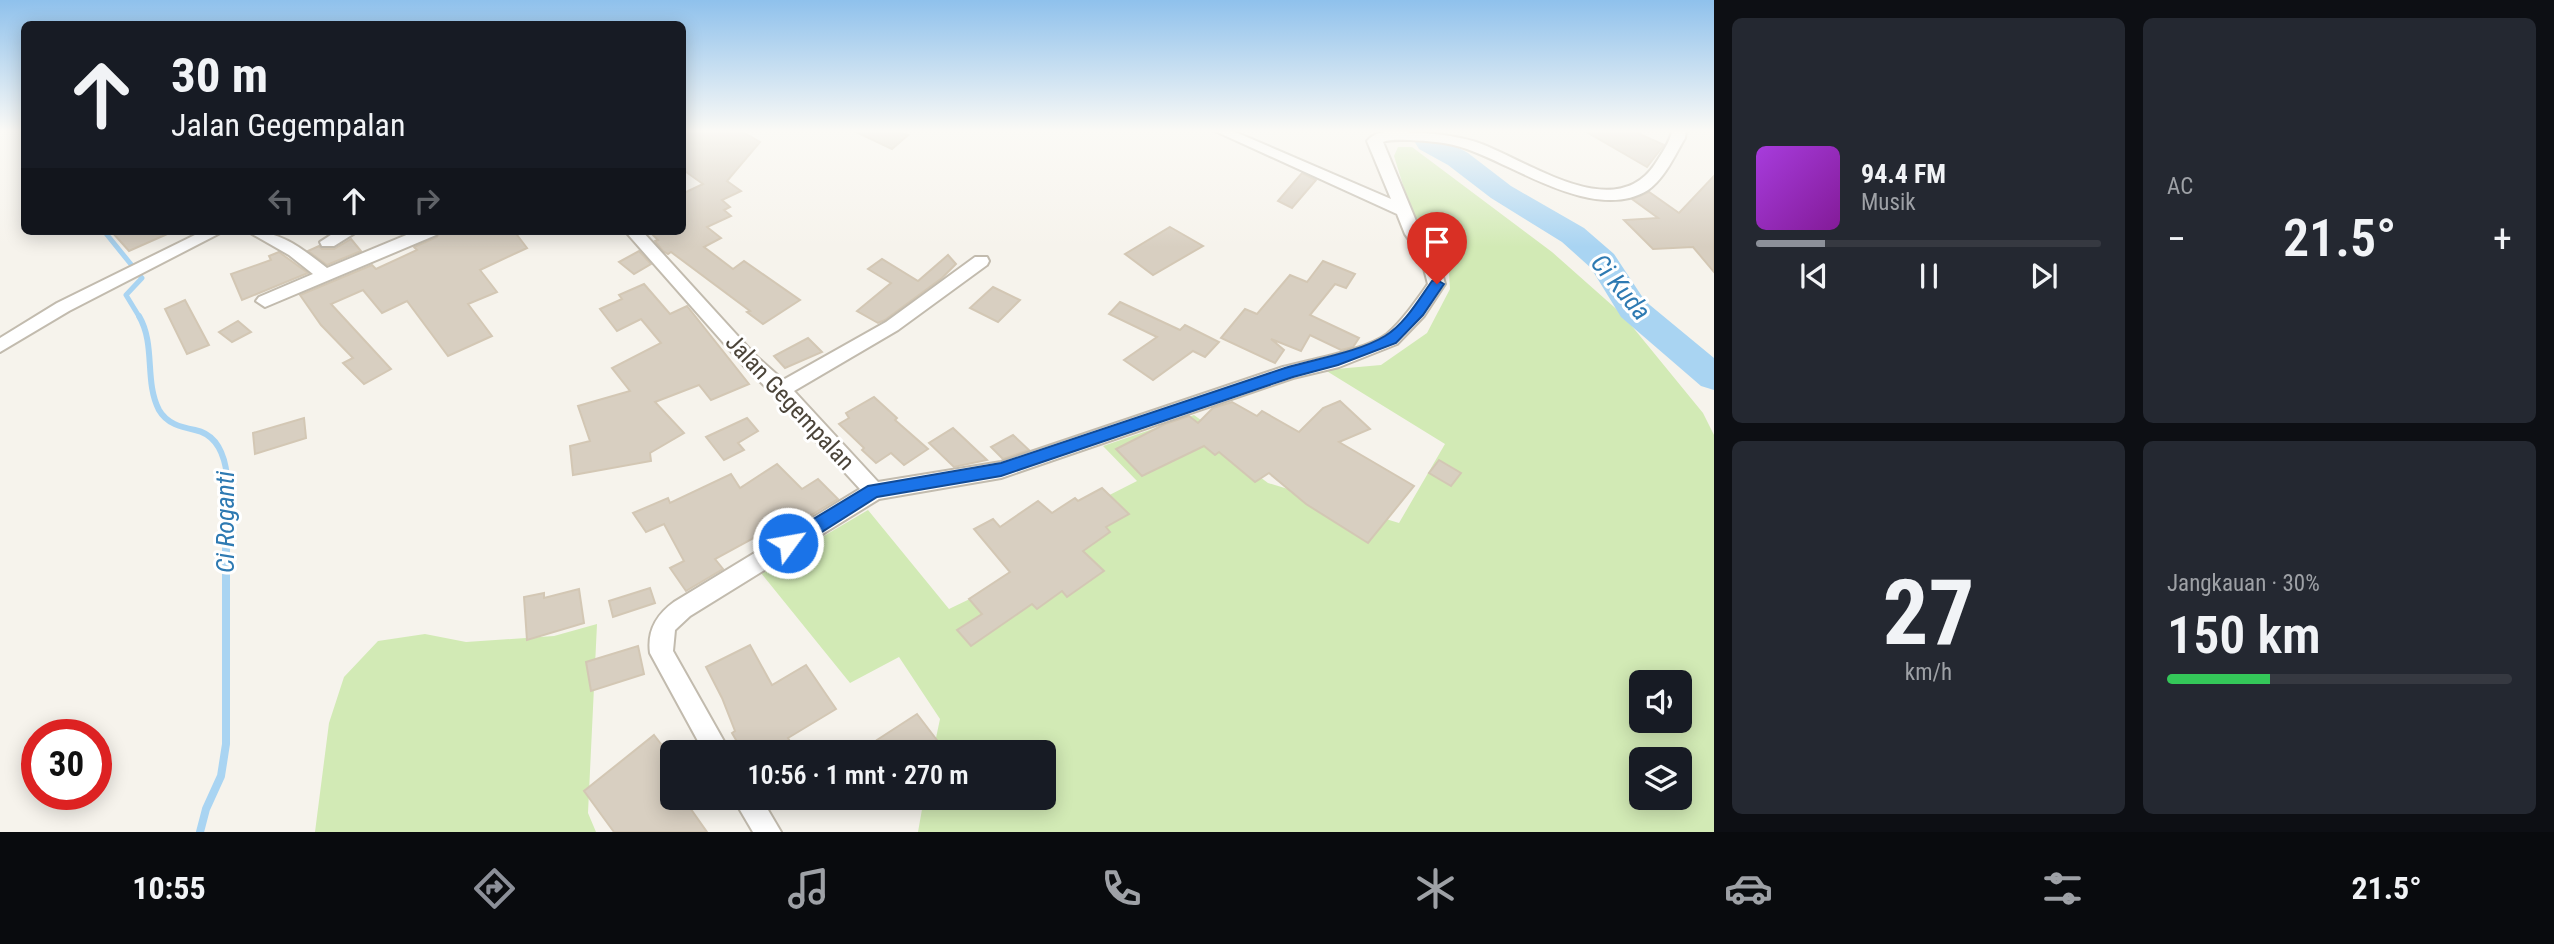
<!DOCTYPE html>
<html lang="id">
<head>
<meta charset="utf-8">
<style>
  :root { --surface:#171b24; --page:#242831; --text:#f1f3f6; --muted:#9ea1a6; --line:#363941; --accent:#8c9099 }
  body { margin:0; font-family:"Roboto Condensed",sans-serif; background:var(--page); color:var(--text); height:100vh; display:flex; flex-direction:column; font-size:26px; white-space:nowrap }
  * { box-sizing:border-box; margin:0 }
  p { font-size:23px; color:var(--muted) }
  .icon { flex:none; width:38px; height:38px; fill:none; stroke:currentColor; stroke-width:2; stroke-linecap:round; stroke-linejoin:round }
  .map { position:relative; flex:1; overflow:hidden }
  .sheet { display:flex; flex-direction:column; gap:18px; padding:18px; background:#0d0f14; width:840px }
  .sheet>* { flex:none }
  .banner { position:absolute; left:21px; top:21px; width:665px; height:214px; border-radius:10px; box-shadow:0 4px 18px #0003; background:#171b24; color:var(--text); overflow:hidden }
  .tools { position:absolute; left:1629px; top:670px; display:grid; gap:14px }
  .tools a { display:grid; place-items:center; width:63px; height:63px; border-radius:10px; background:var(--surface); box-shadow:0 4px 18px #0003; font-size:35px }
  .speed { position:absolute; left:21px; top:719px; display:flex; gap:14px; font-size:35px; font-weight:700; text-align:center }
  .speed>* { display:grid; place-content:center; width:91px; height:91px; border-radius:50%; background:var(--surface); box-shadow:0 4px 18px #0003; line-height:1 }
  .speed .limit { border:10px solid #d22; background:#fff; color:#111 }
  .pin { position:absolute; display:grid; place-items:center; width:60px; height:60px; color:#fff; margin:-72px -30px; border-radius:50% 50% 50% 0; rotate:-45deg; box-shadow:0 0 7px #0007 }
  .pin .icon { rotate:45deg }
  .me { position:absolute; width:77px; margin:-38px; rotate:58deg; stroke-linejoin:round; filter:drop-shadow(0 0 5px #0008) }
  .turn { display:flex; align-items:center; gap:24px; height:147px; padding:0 35px; font-size:32px }
  .turn .icon { width:91px; height:91px; stroke-width:2.5 }
  .turn b { display:block; font-size:49px; line-height:60px }
  .lanes { display:flex; align-items:center; height:66px; padding:0 35px; background:#0003; justify-content:center; gap:35px; direction:ltr }
  .lanes .off { opacity:.35 }
  .big { font-size:52px; font-weight:600; line-height:1.1 }
  .sheet .tile { flex:1; display:flex; flex-direction:column; justify-content:center; gap:10px; min-width:0; padding:0 24px; border-radius:10px; background:var(--page) }
  .sheet .dial { align-items:center; gap:0 }
  .dial b { font-size:91px; line-height:1 }
  .song { display:flex; align-items:center; gap:21px }
  .cover { width:84px; height:84px; border-radius:10px; background:linear-gradient(135deg,hsl(280 70% 55%),hsl(290 70% 35%)) }
  .played { height:7px; border-radius:4px; background:linear-gradient(90deg,var(--accent) 20%,var(--line) 20%) }
  .keys { display:flex; justify-content:space-around; direction:ltr }
  .heat { display:flex; justify-content:space-between; align-items:center; font-size:38px; direction:ltr }
  .charge { height:10px; border-radius:5px; background:linear-gradient(90deg,#34c759 30%,var(--line) 0) }
  .sheet .tiles { flex:1; display:grid; gap:18px; grid-template-columns:repeat(2,1fr) }
  .trip { position:absolute; left:660px; top:740px; width:396px; height:70px; border-radius:10px; background:var(--surface); box-shadow:0 4px 18px #0003; font-weight:600; line-height:70px; text-align:center }
  .dock { display:flex; height:112px; justify-content:space-around; align-items:center; background:#090b0e; color:var(--muted) }
  .dock .icon { width:49px; height:49px }
  .dock .current { color:var(--accent) }
  .dock b { font-size:32px; color:var(--text) }
  main { display:flex; flex:1; min-height:0 }
  .map>svg:first-child { display:block }
  .green { fill:#d2eab5; fill-rule:evenodd }
  .lines { fill:none; stroke-linecap:round; stroke-linejoin:round }
  .stream-far2 { stroke:#a9d4f2; stroke-width:5 }
  .stream-far1 { stroke:#a9d4f2; stroke-width:6 }
  .stream { stroke:#a9d4f2; stroke-width:8 }
  .river { fill:#a9d4f2; fill-rule:evenodd }
  .building { fill:#d8cfc1; stroke:#d3c7b4; stroke-width:2 }
  .minor-casing { stroke:#c2bbae; stroke-width:4 }
  .minor { fill:#fff; fill-rule:evenodd }
  .route { fill:#1a73e8; stroke:#114b97; stroke-width:2 }
  .labels { text-anchor:middle; dominant-baseline:central; stroke-width:6; stroke-linejoin:round; paint-order:stroke }
  .street-label { font-size:24px; fill:#4b4439; stroke:#fff }
  .water-label { font-size:26px; font-style:italic; fill:#2e7ab2; stroke:#fff }
</style>
</head>
<body>
<main>
<div class="map">
<svg width="1714" height="832" viewBox="0 0 1714 832">
  <rect width="100%" height="100%" fill="#f6f3ec"/>
  <g class="green">
    <path d="M1398,147H1412L1552,252L1622,314L1703,413L1714,435V832H918L924,798H1043V752H933L940,719L899,657L850,683L761,573L868,510L949,609L1038,566L1080,510L1137,481L1103,446L1194,415L1244,452L1236,459L1268,483L1399,523L1445,444L1325,370L1381,365L1427,333L1450,289L1448,258L1412,214L1394,156ZM1642,682H1680V721H1642ZM1642,760H1680V798H1642Z"/>
    <path d="M597,624L588,813L596,832H315L329,723L344,677L378,641L425,634L466,642L554,636Z"/>
  </g>
  <g class="lines">
    <g class="stream-far2">
      <path d="M41,231H70"/>
      <path d="M104,231L142,278L126,295L140,318"/>
    </g>
    <path class="stream-far1" d="M139,316C156,345 144,381 159,410C167,424 181,427 195,430C240,439 226,514 226,549"/>
    <path class="stream" d="M200,832L206,809L221,776L226,744V547"/>
    <path class="river" d="M1408,131H1434L1439,137L1468,153L1511,186L1584,228L1614,254L1645,301L1714,358V390L1701,386L1621,317L1591,268L1562,242L1491,198L1448,165L1419,149Z"/>
  </g>
  <g class="building">
    <path d="M682,131H741L760,142L727,181L741,191L722,200L730,207L724,210L731,216L707,227L721,238L704,247L733,269L744,261L800,300L763,324L747,312L750,311L671,252L668,254L663,251L655,241L658,240L649,231H682V194L703,184L682,169Z"/>
    <path d="M854,131H894L908,135L892,149Z"/>
    <path d="M1585,131H1633L1664,145L1647,167Z"/>
    <path d="M1302,173L1316,180L1292,208L1278,201Z"/>
    <path d="M1714,176V272L1693,247L1653,249L1624,220L1658,218L1632,199L1649,192L1679,213Z"/>
    <path d="M1170,227L1203,246L1153,275L1125,254Z"/>
    <path d="M111,231H174L129,251Z"/>
    <path d="M440,231H514L527,248L480,270L497,292L468,304L492,336L448,356L407,301L382,313L363,290L331,304L391,369L364,384L343,363L353,358L321,325L300,295L372,265L376,269L417,250L414,247L437,237Z"/>
    <path d="M351,239L361,251L327,265L308,251L319,246L322,249H334Z"/>
    <path d="M639,251L651,264L634,274L619,262Z"/>
    <path d="M279,252L308,273L242,300L231,274L271,260L269,256Z"/>
    <path d="M948,255L956,264L942,278L885,320L878,323L857,311L891,283L868,269L882,259L918,281Z"/>
    <path d="M1323,261L1355,274L1346,288L1335,284L1310,315L1359,338L1353,347L1341,350L1310,335L1301,351L1271,339L1284,350L1275,363L1221,338L1245,309L1257,314L1290,275L1307,282Z"/>
    <path d="M644,284L670,314L687,306L749,384L711,400L699,385L655,402L684,433L650,453L651,461L573,475L570,446L590,441L578,406L630,391L612,368L661,343L641,319L617,331L600,309L622,299L619,295Z"/>
    <path d="M993,287L1020,300L998,322L970,308Z"/>
    <path d="M185,300L209,345L187,354L165,309Z"/>
    <path d="M1120,302L1180,330L1185,325L1219,342L1205,357L1193,351L1153,380L1124,360L1157,337L1109,314Z"/>
    <path d="M238,321L251,332L232,342L219,332Z"/>
    <path d="M808,338L822,352L785,368L774,356Z"/>
    <path d="M874,397L897,418L895,420L928,449L904,465L891,453L876,463L862,450L864,448L839,424L849,418L846,413Z"/>
    <path d="M1340,401L1370,429L1339,442L1414,486L1368,543L1306,504L1269,473L1255,482L1219,452L1215,455L1204,446L1142,476L1116,449L1165,424L1189,416L1198,423L1213,408L1232,402L1257,416L1262,411L1299,432L1323,408Z"/>
    <path d="M304,418L306,438L255,454L253,433Z"/>
    <path d="M747,418L758,431L738,443L744,450L724,460L706,437Z"/>
    <path d="M953,428L987,460L954,467L929,443Z"/>
    <path d="M1013,435L1029,450L1003,459L991,447Z"/>
    <path d="M1439,460L1461,473L1451,486L1429,473Z"/>
    <path d="M777,464L802,489L818,479L838,499L798,523L792,517L715,559L723,569L686,591L670,568L684,561L664,524L646,532L633,513L668,498L670,503L731,474L740,488Z"/>
    <path d="M1102,488L1129,514L1106,527L1110,532L1083,551L1104,571L1067,597L1062,591L1037,609L1032,604L971,646L957,630L982,614L969,599L1010,572L974,529L993,519L1000,527L1038,501L1052,513L1075,498L1078,501Z"/>
    <path d="M650,588L655,603L613,617L609,601Z"/>
    <path d="M579,589L584,623L527,640L524,597L544,593V598Z"/>
    <path d="M750,645L772,685L806,665L836,709L788,738L791,743L775,752H743L732,733L735,731L722,698L706,667Z"/>
    <path d="M638,646L644,674L591,691L586,662Z"/>
    <path d="M917,714L946,752H886L877,740Z"/>
    <path d="M654,735L672,758V798H683L707,832H614L584,791Z"/>
  </g>
  <g class="lines">
    <defs>
      <g id="minor">
        <path d="M1215,131H1233L1391,199L1367,141C1377,129 1393,131 1407,132C1430,133 1453,135 1476,142C1526,159 1614,226 1655,164C1662,153 1670,142 1672,131H1686L1685,138C1675,155 1665,178 1648,190C1596,223 1516,166 1467,149C1448,142 1428,141 1409,140C1400,140 1391,139 1383,142L1421,233L1437,256L1445,284L1424,316L1397,344L1339,367L1293,378L1001,478L879,499L690,616L675,630L673,651L730,752H704L650,653C647,631 656,615 674,602L860,489L774,395L744,366L625,231H642L756,356L783,380L886,322L975,257H987L989,261L987,265L898,330L794,391L878,482L1001,462L1283,367C1309,360 1367,350 1387,334C1403,320 1416,301 1428,284L1421,257L1405,234L1397,214Z"/>
        <path d="M203,231H224L69,311L0,352V338L57,303Z"/>
        <path d="M247,231C281,231 301,248 327,268L416,231H438L436,235L265,307L256,301L259,297L313,274L289,255Z"/>
        <path d="M337,231H358L334,246H322L320,242Z"/>
        <path d="M733,798H761L781,832H753Z"/>
      </g>
    </defs>
    <use href="#minor" class="minor-casing"/>
    <use href="#minor" class="minor"/>
  </g>
  <linearGradient id="sky" x2="0" y2="1"><stop stop-color="#8fc1ec"/><stop offset="0.53" stop-color="#fbfaf6"/><stop offset="1" stop-color="#fbfaf6" stop-opacity="0"/></linearGradient>
  <rect width="1714" height="247" fill="url(#sky)"/>
  <path class="route" d="M1437,280L1444,284L1442,287L1423,315L1396,343L1338,365L1293,377L1001,476L877,497L795,549L788,551L782,549L779,543L782,538L868,486L1001,463L1285,368C1315,359 1359,352 1385,336C1405,324 1419,299 1432,281Z"/>
  <g class="labels">
    <g class="street-label">
      <text transform="translate(790 402) rotate(47)">Jalan Gegempalan</text>
    </g>
    <g class="water-label">
      <text transform="translate(1621 287) rotate(50)">Ci Kuda</text>
      <text transform="translate(225 522) rotate(-90)">Ci Roganti</text>
    </g>
  </g>
</svg>
<div class="tools">
<a><svg class="icon" aria-label="sound" viewBox="0 0 24 24"><path d="M4 9h4l5-4v14l-5-4H4zM17 9q2 3 0 6"/></svg></a>
<a><svg class="icon" aria-label="layers" viewBox="0 0 24 24"><path d="M12 4l9 5-9 5-9-5zM3 14l9 5 9-5"/></svg></a>
</div>
<div class="speed"><div class="limit">30</div></div>
<div class="pin" style="left:1437px;top:284px;background:#d93025"><svg class="icon" aria-label="arrive" viewBox="0 0 24 24"><path d="M6 21V4h12l-3 4 3 4H6"/></svg></div>
<svg class="me" style="left:788px;top:543px" viewBox="-20 -20 40 40"><circle r="17" fill="#1a73e8" stroke="#fff" stroke-width="3"/><path d="M0-11L8 9 0 5-8 9z" fill="#fff"/></svg>
<div class="trip">10:56 · 1 mnt · 270 m</div>
<div class="banner">
<div class="turn"><svg class="icon" aria-label="ahead" viewBox="0 0 24 24"><path d="M12 20V5M6 11l6-6 6 6"/></svg><div><b>30 m</b>Jalan Gegempalan</div></div>
<div class="lanes"><svg class="icon off" aria-label="left" viewBox="0 0 24 24"><path d="M17 20v-9H6M10 6l-5 5 5 5"/></svg><svg class="icon" aria-label="ahead" viewBox="0 0 24 24"><path d="M12 20V5M6 11l6-6 6 6"/></svg><svg class="icon off" aria-label="right" viewBox="0 0 24 24"><path d="M7 20v-9h11M14 6l5 5-5 5"/></svg></div>
</div>
</div>
<section class="sheet">
<div class="tiles">
<div class="tile">
<div class="song"><i class="cover"></i><div><b>94.4 FM</b><p>Musik</p></div></div>
<div class="played"></div>
<div class="keys"><svg class="icon" aria-label="previous" viewBox="0 0 24 24"><path d="M18 5L8 12l10 7zM5 5v14"/></svg><svg class="icon" aria-label="pause" viewBox="0 0 24 24"><path d="M8 5v14M16 5v14"/></svg><svg class="icon" aria-label="next" viewBox="0 0 24 24"><path d="M6 5l10 7-10 7zM19 5v14"/></svg></div>
</div>
<div class="tile"><p>AC</p>
<div class="heat"><a>−</a><b class="big">21.5°</b><a>+</a></div>
</div>
<div class="tile dial"><b>27</b><p>km/h</p></div>
<div class="tile"><p>Jangkauan · 30%</p><b class="big">150 km</b><div class="charge"></div></div>
</div>
</section>
</main>
<nav class="dock">
<b>10:55</b>
<svg class="icon current" aria-label="directions" viewBox="0 0 24 24"><path d="M12 3l9 9-9 9-9-9zM9 14v-3h6M13 9l2 2-2 2"/></svg>
<svg class="icon" aria-label="music" viewBox="0 0 24 24"><path d="M9 18V5l10-2v13"/><circle cx="6" cy="18" r="3"/><circle cx="16" cy="16" r="3"/></svg>
<svg class="icon" aria-label="phone" viewBox="0 0 24 24"><path d="M5 4h4l2 5-3 2q2 4 5 5l2-3 5 2v4C11 20 4 13 5 4z"/></svg>
<svg class="icon" aria-label="climate" viewBox="0 0 24 24"><path d="M12 3v18M4 7l16 10M4 17L20 7"/></svg>
<svg class="icon" aria-label="car" viewBox="0 0 24 24"><path d="M5 17H2v-5l4-1 3-4h7l3 4 3 1v5h-3M9 17h6M6 11h13"/><circle cx="7" cy="17" r="2"/><circle cx="17" cy="17" r="2"/></svg>
<svg class="icon" aria-label="filters" viewBox="0 0 24 24"><path d="M4 7h16M4 17h16"/><circle cx="9" cy="7" r="2"/><circle cx="15" cy="17" r="2"/></svg>
<b>21.5°</b>
</nav>
</body>
</html>
